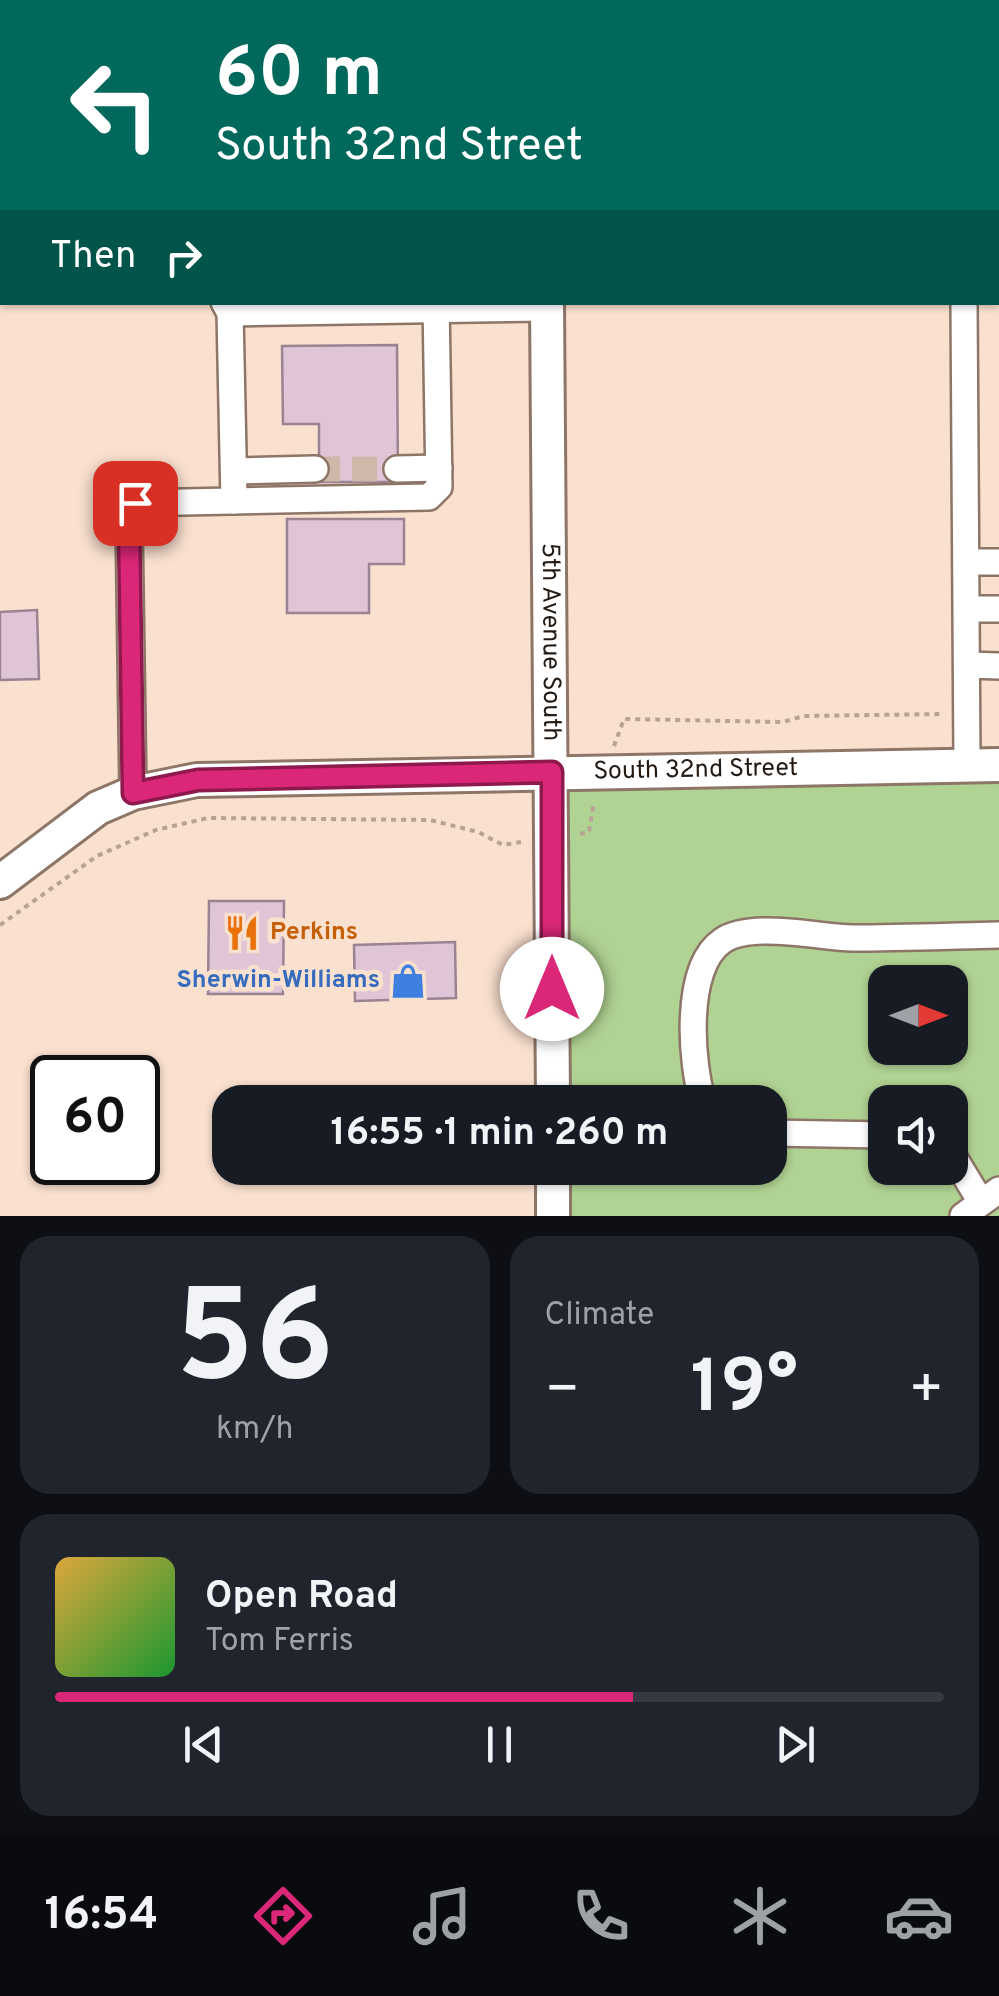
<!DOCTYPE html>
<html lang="en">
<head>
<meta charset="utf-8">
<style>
  :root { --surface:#171b24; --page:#20242c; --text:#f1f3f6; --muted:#9ea1a6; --line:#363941; --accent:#db2777 }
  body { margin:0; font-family:Overpass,sans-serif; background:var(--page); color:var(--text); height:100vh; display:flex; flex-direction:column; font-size:38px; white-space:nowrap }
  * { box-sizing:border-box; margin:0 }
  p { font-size:32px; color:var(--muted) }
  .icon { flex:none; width:55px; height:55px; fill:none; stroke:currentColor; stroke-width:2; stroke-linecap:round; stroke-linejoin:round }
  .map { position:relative; height:1216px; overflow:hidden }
  .sheet { display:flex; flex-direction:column; gap:20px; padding:20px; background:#0d0f14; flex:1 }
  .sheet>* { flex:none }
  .banner { position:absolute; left:0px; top:0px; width:1000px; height:305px; box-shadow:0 2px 8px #0004; background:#00695c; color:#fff; overflow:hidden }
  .needle { width:65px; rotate:90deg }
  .buttons { position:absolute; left:868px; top:965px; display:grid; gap:20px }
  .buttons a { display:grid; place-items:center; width:100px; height:100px; border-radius:20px; background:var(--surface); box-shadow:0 2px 8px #0004; font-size:50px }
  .speed { position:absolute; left:30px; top:1055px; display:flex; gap:20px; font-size:50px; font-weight:700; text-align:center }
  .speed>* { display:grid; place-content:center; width:130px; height:130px; border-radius:50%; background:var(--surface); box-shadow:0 2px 8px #0004; line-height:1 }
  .speed .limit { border:5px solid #111; border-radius:15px; background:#fff; color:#111 }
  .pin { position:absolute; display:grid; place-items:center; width:85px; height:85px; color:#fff; margin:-42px; border-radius:20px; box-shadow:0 5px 15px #0006 }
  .me { position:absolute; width:110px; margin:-55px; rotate:0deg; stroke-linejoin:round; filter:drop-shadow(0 0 8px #0008) }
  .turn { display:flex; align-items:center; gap:35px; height:210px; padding:0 50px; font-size:45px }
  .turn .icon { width:130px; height:130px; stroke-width:2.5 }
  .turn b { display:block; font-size:70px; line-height:85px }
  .then { display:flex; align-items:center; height:95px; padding:0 50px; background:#0003; gap:20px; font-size:38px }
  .big { font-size:75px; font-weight:700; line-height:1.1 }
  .sheet .widget { flex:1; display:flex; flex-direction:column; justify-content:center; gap:15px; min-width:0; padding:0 35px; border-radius:30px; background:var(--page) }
  .sheet .dial { align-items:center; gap:0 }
  .dial b { font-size:130px; line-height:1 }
  .song { display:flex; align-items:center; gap:30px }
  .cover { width:120px; height:120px; border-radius:15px; background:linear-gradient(135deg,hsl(40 70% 55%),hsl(130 70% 35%)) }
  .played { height:10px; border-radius:5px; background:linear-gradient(90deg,var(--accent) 65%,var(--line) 65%) }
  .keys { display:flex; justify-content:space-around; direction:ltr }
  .heat { display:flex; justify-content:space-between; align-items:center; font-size:55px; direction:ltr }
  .sheet .tiles { flex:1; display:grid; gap:20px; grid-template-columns:1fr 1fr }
  .widget:last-child { grid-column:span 2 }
  .trip { position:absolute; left:212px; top:1085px; width:575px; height:100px; border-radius:30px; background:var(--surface); box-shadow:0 2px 8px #0004; font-weight:700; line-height:100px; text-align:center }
  .tabs { display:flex; height:160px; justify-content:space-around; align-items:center; background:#090b0e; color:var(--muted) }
  .tabs .icon { width:70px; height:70px }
  .tabs .on { color:var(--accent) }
  .tabs b { font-size:45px; color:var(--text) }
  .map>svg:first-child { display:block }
  .green { fill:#b0d292; fill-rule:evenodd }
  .building { fill:#dfc5d6; stroke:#9a8392; stroke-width:2.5 }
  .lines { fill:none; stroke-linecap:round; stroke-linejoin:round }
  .minor-tunnel { stroke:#cfb8aa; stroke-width:25; stroke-dasharray:25 12; stroke-linecap:butt }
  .minor-casing { stroke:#8d7667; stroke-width:30 }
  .major-casing { stroke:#8d7667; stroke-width:38 }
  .path { stroke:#b7a295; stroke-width:4; stroke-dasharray:5 5; stroke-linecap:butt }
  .minor { stroke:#fff; stroke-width:25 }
  .major { stroke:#fff; stroke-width:32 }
  .route-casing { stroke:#8e194d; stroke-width:25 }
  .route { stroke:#db2777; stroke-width:18 }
  .labels { text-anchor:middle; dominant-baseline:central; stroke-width:9; stroke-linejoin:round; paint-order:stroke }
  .street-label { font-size:25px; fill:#241a14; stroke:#fae0cf }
  .food-label { font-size:25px; font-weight:bold; fill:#c56008; stroke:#fae0cf; text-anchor:start }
  .shop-label { font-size:25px; font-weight:bold; fill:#366cbe; stroke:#fae0cf; text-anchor:end }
</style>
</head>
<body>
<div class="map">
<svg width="999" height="1216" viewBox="0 0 999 1216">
  <rect width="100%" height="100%" fill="#fae0cf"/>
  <path class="green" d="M999,765V1216H553V1168H770V1102H553L552,773ZM885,982H950V1048H885ZM885,1102H950V1168H885Z"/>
  <g class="building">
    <path d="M397,345L398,482H319V424H283L282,346Z"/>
    <path d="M287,519H404V564H369V613H287Z"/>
    <path d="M37,610L39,679L0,680V612Z"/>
    <path d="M209,901H284L283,994H208Z"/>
    <path d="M455,942L456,998L355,1001L354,945Z"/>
  </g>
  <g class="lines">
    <path class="minor-tunnel" d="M315,469H397"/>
    <defs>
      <g id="minor">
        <path d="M158,0V2"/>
        <path d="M214,0V2"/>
        <path d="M295,0V2"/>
        <path d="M951,2L957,0"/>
        <path d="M0,106H2"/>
        <path d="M224,302L230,313L234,501"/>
        <path d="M964,302L967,765"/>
        <path d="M230,313L547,308"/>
        <path d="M397,469L439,468"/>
        <path d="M234,471L315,469"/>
        <path d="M967,562H999"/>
        <path d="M967,609H999"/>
        <path d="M968,665L999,666"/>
        <path d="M133,793L129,521L135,503L429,497L439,487L436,302"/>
        <path d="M703,1102C691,1064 683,968 722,941C750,921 818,937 852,938C901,938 950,936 999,935"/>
        <path d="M770,1133L885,1135"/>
        <path d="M950,1151L981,1202"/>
        <path d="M963,1216L999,1190"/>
      </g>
      <g id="major">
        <path d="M544,0V2"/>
        <path id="s1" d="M547,302L553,1102"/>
        <path id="s2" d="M0,882L98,808L133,793L197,780L999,765"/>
        <path d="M553,1168V1216"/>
      </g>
    </defs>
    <use href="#minor" class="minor-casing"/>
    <use href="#major" class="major-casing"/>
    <g class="path">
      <path d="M614,746L624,719L783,722L804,716L944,714"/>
      <path d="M580,834L589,832L594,802"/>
      <path d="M0,925L97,856L156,830L208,818L430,820L478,832L503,845L521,842"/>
    </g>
    <use href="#minor" class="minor"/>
    <use href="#major" class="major"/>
  </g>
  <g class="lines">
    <defs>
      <path id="route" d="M135,503L129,521L133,793L198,780L552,772V989"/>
    </defs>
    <use href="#route" class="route-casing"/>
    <use href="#route" class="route"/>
  </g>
  <defs>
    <symbol id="restaurant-bare" viewBox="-9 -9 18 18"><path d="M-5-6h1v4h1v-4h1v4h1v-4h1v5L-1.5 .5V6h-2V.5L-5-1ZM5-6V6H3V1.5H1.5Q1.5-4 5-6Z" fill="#e8710a" stroke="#fae0cf" stroke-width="2.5" paint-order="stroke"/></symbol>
    <symbol id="shop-bare" viewBox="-9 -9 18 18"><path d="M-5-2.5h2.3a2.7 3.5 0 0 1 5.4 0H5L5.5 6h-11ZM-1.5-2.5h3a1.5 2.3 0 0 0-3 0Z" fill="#3f7fe0" stroke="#fae0cf" stroke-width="2.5" paint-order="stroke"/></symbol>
  </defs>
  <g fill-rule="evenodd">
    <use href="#restaurant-bare" x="217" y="908" width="50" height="50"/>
    <use href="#shop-bare" x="383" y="956" width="50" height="50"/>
  </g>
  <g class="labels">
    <g class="street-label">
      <text stroke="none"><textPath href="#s1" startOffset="340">5th Avenue South</textPath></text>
      <text stroke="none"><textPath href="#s2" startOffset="725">South 32nd Street</textPath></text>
    </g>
    <g class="food-label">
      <text x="270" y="933">Perkins</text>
    </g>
    <g class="shop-label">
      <text x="380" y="981">Sherwin-Williams</text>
    </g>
  </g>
</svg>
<div class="buttons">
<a><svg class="needle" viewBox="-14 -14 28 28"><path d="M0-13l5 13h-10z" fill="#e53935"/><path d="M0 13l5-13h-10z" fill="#9ea1a6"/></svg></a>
<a><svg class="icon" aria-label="sound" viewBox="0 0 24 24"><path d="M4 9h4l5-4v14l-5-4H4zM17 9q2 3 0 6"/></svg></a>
</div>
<div class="speed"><div class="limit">60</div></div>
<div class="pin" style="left:135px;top:503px;background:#d93025"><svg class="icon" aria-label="arrive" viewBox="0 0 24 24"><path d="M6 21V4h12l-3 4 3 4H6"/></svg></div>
<svg class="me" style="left:552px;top:989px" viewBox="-20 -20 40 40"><circle r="19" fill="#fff"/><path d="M0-13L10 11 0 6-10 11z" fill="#db2777"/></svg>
<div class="trip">16:55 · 1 min · 260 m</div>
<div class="banner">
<div class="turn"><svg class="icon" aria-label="left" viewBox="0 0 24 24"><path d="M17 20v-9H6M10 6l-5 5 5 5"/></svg><div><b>60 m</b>South 32nd Street</div></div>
<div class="then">Then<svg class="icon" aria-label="right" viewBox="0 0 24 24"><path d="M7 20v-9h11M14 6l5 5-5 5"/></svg></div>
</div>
</div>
<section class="sheet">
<div class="tiles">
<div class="widget dial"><b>56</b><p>km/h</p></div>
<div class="widget"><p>Climate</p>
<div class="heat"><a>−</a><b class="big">19°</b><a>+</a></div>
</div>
<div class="widget">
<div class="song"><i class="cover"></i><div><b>Open Road</b><p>Tom Ferris</p></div></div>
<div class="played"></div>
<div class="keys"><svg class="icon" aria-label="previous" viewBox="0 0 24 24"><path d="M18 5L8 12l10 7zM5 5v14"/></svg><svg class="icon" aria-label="pause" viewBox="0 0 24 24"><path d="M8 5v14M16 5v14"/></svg><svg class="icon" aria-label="next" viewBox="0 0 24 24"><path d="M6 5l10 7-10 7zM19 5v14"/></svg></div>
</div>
</div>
</section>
<nav class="tabs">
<b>16:54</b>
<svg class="icon on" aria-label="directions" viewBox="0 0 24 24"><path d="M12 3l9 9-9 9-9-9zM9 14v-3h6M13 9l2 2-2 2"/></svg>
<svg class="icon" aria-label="music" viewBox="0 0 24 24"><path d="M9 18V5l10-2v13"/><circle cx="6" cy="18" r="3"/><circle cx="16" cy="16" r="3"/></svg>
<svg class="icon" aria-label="phone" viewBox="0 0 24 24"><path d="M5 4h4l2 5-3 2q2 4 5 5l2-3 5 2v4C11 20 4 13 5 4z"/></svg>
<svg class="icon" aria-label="climate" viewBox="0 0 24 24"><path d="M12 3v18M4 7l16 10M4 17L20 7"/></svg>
<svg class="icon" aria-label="car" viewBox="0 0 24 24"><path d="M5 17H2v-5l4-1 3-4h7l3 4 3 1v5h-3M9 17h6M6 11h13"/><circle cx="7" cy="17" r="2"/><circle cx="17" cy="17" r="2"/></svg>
</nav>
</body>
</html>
